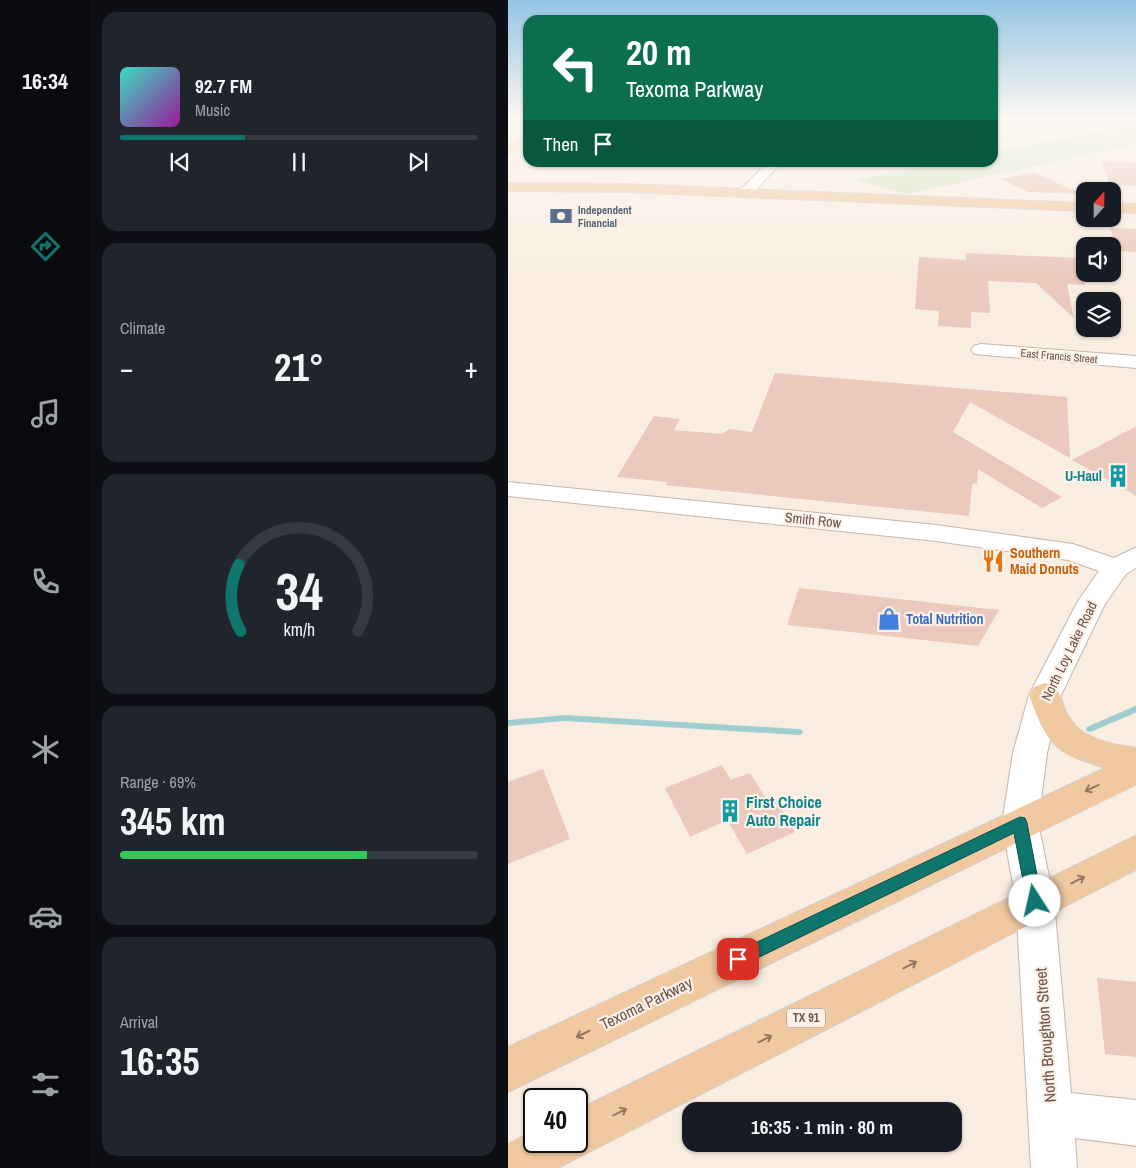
<!DOCTYPE html>
<html lang="en">
<head>
<meta charset="utf-8">
<style>
  :root { --surface:#171b24; --page:#20242c; --text:#f1f3f6; --muted:#9ea1a6; --line:#363941; --accent:#0f766e }
  body { margin:0; font-family:"Archivo Narrow",sans-serif; background:var(--page); color:var(--text); height:100vh; display:flex; flex-direction:column; font-size:19px; white-space:nowrap }
  * { box-sizing:border-box; margin:0 }
  p { font-size:16px; color:var(--muted) }
  .icon { flex:none; width:28px; height:28px; fill:none; stroke:currentColor; stroke-width:2; stroke-linecap:round; stroke-linejoin:round }
  .map { position:relative; flex:1; overflow:hidden }
  .sheet { display:flex; flex-direction:column; gap:12px; padding:12px; background:#0d0f14; width:418px }
  .sheet>* { flex:none }
  .top-card { position:absolute; left:15px; top:15px; width:475px; height:152px; border-radius:15px; box-shadow:0 1px 4px #0004; background:#0b6e4f; color:#fff; overflow:hidden }
  .needle { width:32px; rotate:21deg }
  .controls { position:absolute; left:568px; top:182px; display:grid; gap:10px }
  .controls a { display:grid; place-items:center; width:45px; height:45px; border-radius:10px; background:var(--surface); box-shadow:0 1px 4px #0004; font-size:25px }
  .speed { position:absolute; left:15px; top:1088px; display:flex; gap:10px; font-size:25px; font-weight:700; text-align:center }
  .speed>* { display:grid; place-content:center; width:65px; height:65px; border-radius:50%; background:var(--surface); box-shadow:0 1px 4px #0004; line-height:1 }
  .speed .limit { border:2px solid #111; border-radius:8px; background:#fff; color:#111 }
  .pin { position:absolute; display:grid; place-items:center; width:42px; height:42px; color:#fff; margin:-21px; border-radius:10px; box-shadow:0 2px 8px #0006 }
  .me { position:absolute; width:55px; margin:-28px; rotate:350deg; stroke-linejoin:round; filter:drop-shadow(0 0 4px #0008) }
  .turn { display:flex; align-items:center; gap:18px; height:105px; padding:0 20px; font-size:22px }
  .turn .icon { width:65px; height:65px; stroke-width:2.5 }
  .turn b { display:block; font-size:35px; line-height:42px }
  .then { display:flex; align-items:center; height:48px; padding:0 20px; background:#0003; gap:10px; font-size:19px }
  .big { font-size:38px; font-weight:700; line-height:1.1 }
  .sheet .card { flex:1; display:flex; flex-direction:column; justify-content:center; gap:8px; min-width:0; padding:0 18px; border-radius:15px; background:var(--page) }
  .sheet .dial { align-items:center; gap:0 }
  .dial svg { height:130px; overflow:visible; fill:none; stroke:var(--line); stroke-width:7; stroke-linecap:round; text-anchor:middle }
  .dial text { fill:var(--text); stroke:none }
  .song { display:flex; align-items:center; gap:15px }
  .cover { width:60px; height:60px; border-radius:8px; background:linear-gradient(135deg,hsl(170 70% 55%),hsl(300 70% 35%)) }
  .played { height:5px; border-radius:2px; background:linear-gradient(90deg,var(--accent) 35%,var(--line) 35%) }
  .keys { display:flex; justify-content:space-around; direction:ltr }
  .heat { display:flex; justify-content:space-between; align-items:center; font-size:28px; direction:ltr }
  .charge { height:8px; border-radius:4px; background:linear-gradient(90deg,#34c759 69%,var(--line) 0) }
  .trip { position:absolute; left:174px; top:1102px; width:280px; height:50px; border-radius:15px; background:var(--surface); box-shadow:0 1px 4px #0004; font-weight:700; line-height:50px; text-align:center }
  main { display:flex; flex:1; min-height:0 }
  .menu { display:flex; flex-direction:column; width:90px; justify-content:space-around; align-items:center; background:#090b0e; color:var(--muted) }
  .menu .icon { width:35px; height:35px }
  .menu .selected { color:var(--accent) }
  .menu b { font-size:22px; color:var(--text) }
  .map>svg:first-child { display:block }
  .green { fill:#d4e4c2 }
  .lines { fill:none; stroke-linecap:round; stroke-linejoin:round }
  .stream { fill:#a0ced0; fill-rule:evenodd }
  .building { fill:#ebc9bc }
  .minor-casing { stroke:#c7b4aa; stroke-width:2 }
  .major-casing { stroke:#d6cfcd; stroke-width:2 }
  .minor { fill:#fff; fill-rule:evenodd }
  .major { fill:#f0c9a1; fill-rule:evenodd }
  .oneway { stroke:#947665 }
  .route { fill:#0f766e; stroke:#0a4d48 }
  .labels { text-anchor:middle; dominant-baseline:central; stroke-width:4.5; stroke-linejoin:round; paint-order:stroke }
  .far-service-label { font-size:11px; font-weight:bold; fill:#4e5e75; stroke:#fcf1e7; text-anchor:start }
  .far-street-label { font-size:11px; fill:#6d534b; stroke:#fcf1e7 }
  .shield { fill:#fcf1e7; stroke:#98827a; stroke-width:1 }
  .shield-label { font-size:12px; font-weight:bold; fill:#6d534b }
  .culture-label { font-size:14px; font-weight:bold; fill:#0d838f; stroke:#fcf1e7; text-anchor:end }
  .street-label { font-size:14px; fill:#6d534b; stroke:#fcf1e7 }
  .food-label { font-size:14px; font-weight:bold; fill:#c56008; stroke:#fcf1e7; text-anchor:start }
  .shop-label { font-size:14px; font-weight:bold; fill:#366cbe; stroke:#fcf1e7; text-anchor:start }
  .near-culture-label { font-size:16px; font-weight:bold; fill:#0d838f; stroke:#fcf1e7; text-anchor:start }
  .near-street-label { font-size:16px; fill:#6d534b; stroke:#fcf1e7 }
</style>
</head>
<body>
<main>
<nav class="menu">
<b>16:34</b>
<svg class="icon selected" aria-label="directions" viewBox="0 0 24 24"><path d="M12 3l9 9-9 9-9-9zM9 14v-3h6M13 9l2 2-2 2"/></svg>
<svg class="icon" aria-label="music" viewBox="0 0 24 24"><path d="M9 18V5l10-2v13"/><circle cx="6" cy="18" r="3"/><circle cx="16" cy="16" r="3"/></svg>
<svg class="icon" aria-label="phone" viewBox="0 0 24 24"><path d="M5 4h4l2 5-3 2q2 4 5 5l2-3 5 2v4C11 20 4 13 5 4z"/></svg>
<svg class="icon" aria-label="climate" viewBox="0 0 24 24"><path d="M12 3v18M4 7l16 10M4 17L20 7"/></svg>
<svg class="icon" aria-label="car" viewBox="0 0 24 24"><path d="M5 17H2v-5l4-1 3-4h7l3 4 3 1v5h-3M9 17h6M6 11h13"/><circle cx="7" cy="17" r="2"/><circle cx="17" cy="17" r="2"/></svg>
<svg class="icon" aria-label="filters" viewBox="0 0 24 24"><path d="M4 7h16M4 17h16"/><circle cx="9" cy="7" r="2"/><circle cx="15" cy="17" r="2"/></svg>
</nav>
<section class="sheet">
<div class="card">
<div class="song"><i class="cover"></i><div><b>92.7 FM</b><p>Music</p></div></div>
<div class="played"></div>
<div class="keys"><svg class="icon" aria-label="previous" viewBox="0 0 24 24"><path d="M18 5L8 12l10 7zM5 5v14"/></svg><svg class="icon" aria-label="pause" viewBox="0 0 24 24"><path d="M8 5v14M16 5v14"/></svg><svg class="icon" aria-label="next" viewBox="0 0 24 24"><path d="M6 5l10 7-10 7zM19 5v14"/></svg></div>
</div>
<div class="card"><p>Climate</p>
<div class="heat"><a>−</a><b class="big">21°</b><a>+</a></div>
</div>
<div class="card dial"><svg viewBox="0 0 100 80">
<path d="M14 69A42 42 0 1 1 86 69"/>
<path d="M14 69A42 42 0 0 1 13 28" stroke="#0f766e"/>
<text x="50" y="56" font-size="32" font-weight="700">34</text>
<text x="50" y="72" font-size="11">km/h</text>
</svg></div>
<div class="card"><p>Range · 69%</p><b class="big">345 km</b><div class="charge"></div></div>
<div class="card"><p>Arrival</p><b class="big">16:35</b></div>
</section>
<div class="map">
<svg width="629" height="1168" viewBox="0 0 629 1168">
  <rect width="100%" height="100%" fill="#f9ede1"/>
  <path class="green" d="M628,124V144L399,194L346,180L435,163L485,162V152Z"/>
  <g class="lines">
    <g class="stream">
      <path d="M629,705V712L585,731L582,732L579,731L578,729L579,727Z"/>
      <path d="M57,715L291,729L294,730L295,732L294,734L291,735L57,721L0,726V720Z"/>
    </g>
  </g>
  <g class="building">
    <path d="M593,161L629,162V186L602,185Z"/>
    <path d="M525,172L572,193V194L520,192L492,179Z"/>
    <path d="M602,228L629,229V252L610,251Z"/>
    <path d="M458,253L570,258L577,285L559,284L566,318L528,283L480,281L482,313L463,312V328L430,326L431,311L407,309L411,257L458,260Z"/>
    <path d="M267,373L559,397L562,458L462,402L445,432L554,497L534,508L470,469L469,484L465,483L464,487L461,516L157,485L159,482L109,477L146,416L172,419L166,430L214,434L221,429L244,432Z"/>
    <path d="M629,426V496L564,460Z"/>
    <path d="M291,588L491,610L470,646L279,625Z"/>
    <path d="M214,765L223,780L242,773L259,800L266,797L287,832L239,854L219,820L182,837L157,788Z"/>
    <path d="M35,769L62,839L0,864V782Z"/>
    <path d="M589,978L629,982V1057L597,1054Z"/>
  </g>
  <g class="lines">
    <defs>
      <g id="minor">
        <path d="M260,162H274L242,196H232L230,193L232,190Z"/>
        <path d="M473,344L629,356V368L466,354L463,350L466,346Z"/>
        <path d="M0,482L428,525L565,544L606,558L629,547V567L618,574L597,604L553,695L539,753L530,823L546,901L563,1093L629,1100V1146L567,1138L569,1168H523L508,901L494,823L505,753L521,695L570,601L591,571L560,560L428,541L0,496Z"/>
      </g>
      <g id="major">
        <path d="M20,135V144L0,154V145Z"/>
        <path d="M0,183L118,184L576,203V211L118,192L0,191Z"/>
        <path d="M604,203L629,204V213L604,212Z"/>
        <path d="M537,683L548,687C554,697 555,710 562,719C575,740 606,745 629,748V784L0,1092V1047L597,768C546,752 539,745 521,695L526,687Z"/>
        <path d="M629,835V869L50,1168H0V1144L26,1131V1141H69V1110Z"/>
      </g>
    </defs>
    <use href="#minor" class="minor-casing"/>
    <use href="#major" class="major-casing"/>
    <use href="#minor" class="minor"/>
    <use href="#major" class="major"/>
  </g>
  <defs><path id="oneway-shaft" d="M-6 0H5M1.5-3L5.5 0L1.5 3" fill="none" stroke-width="1.6" stroke-linecap="round" stroke-linejoin="round" transform="scale(1.25)"/></defs>
  <g class="oneway">
    <use href="#oneway-shaft" transform="translate(584 788) rotate(155)"/>
    <use href="#oneway-shaft" transform="translate(570 880) rotate(-27)"/>
    <use href="#oneway-shaft" transform="translate(402 965) rotate(-27)"/>
    <use href="#oneway-shaft" transform="translate(75 1034) rotate(154)"/>
    <use href="#oneway-shaft" transform="translate(257 1039) rotate(-27)"/>
    <use href="#oneway-shaft" transform="translate(112 1112) rotate(-27)"/>
  </g>
  <linearGradient id="sky" x2="0" y2="1"><stop stop-color="#95c5e4"/><stop offset="0.42" stop-color="#fcf7f2"/><stop offset="1" stop-color="#fcf7f2" stop-opacity="0"/></linearGradient>
  <rect width="629" height="280" fill="url(#sky)"/>
  <path class="route" d="M512,817L517,818L519,823L534,901L532,906L527,909L521,906L519,901L506,833L235,965L230,967L224,965L221,959L224,954Z"/>
  <defs>
    <symbol id="bank-bare" viewBox="-9 -9 18 18"><path d="M-6-4H6V4H-6ZM0-2.3a2.3 2.3 0 1 0 0 4.6a2.3 2.3 0 1 0 0-4.6Z" fill="#5c6f8a" stroke="#fcf1e7" stroke-width="2.5" paint-order="stroke"/></symbol>
    <symbol id="building-bare" viewBox="-9 -9 18 18"><path d="M-4-6H4V6H1V3H-1V6H-4ZM-2.5-4.3h1.7v1.8h-1.7ZM.8-4.3h1.7v1.8H.8ZM-2.5-1h1.7V.8h-1.7ZM.8-1h1.7V.8H.8Z" fill="#0f9aa8" stroke="#fcf1e7" stroke-width="2.5" paint-order="stroke"/></symbol>
    <symbol id="restaurant-bare" viewBox="-9 -9 18 18"><path d="M-5-6h1v4h1v-4h1v4h1v-4h1v5L-1.5 .5V6h-2V.5L-5-1ZM5-6V6H3V1.5H1.5Q1.5-4 5-6Z" fill="#e8710a" stroke="#fcf1e7" stroke-width="2.5" paint-order="stroke"/></symbol>
    <symbol id="shop-bare" viewBox="-9 -9 18 18"><path d="M-5-2.5h2.3a2.7 3.5 0 0 1 5.4 0H5L5.5 6h-11ZM-1.5-2.5h3a1.5 2.3 0 0 0-3 0Z" fill="#3f7fe0" stroke="#fcf1e7" stroke-width="2.5" paint-order="stroke"/></symbol>
  </defs>
  <g fill-rule="evenodd">
    <use href="#bank-bare" x="37" y="200" width="32" height="32"/>
    <use href="#building-bare" x="594" y="460" width="32" height="32"/>
    <use href="#restaurant-bare" x="469" y="545" width="32" height="32"/>
    <use href="#shop-bare" x="365" y="603" width="32" height="32"/>
    <use href="#building-bare" x="206" y="795" width="32" height="32"/>
  </g>
  <g class="labels">
    <g class="far-service-label">
      <text x="70" y="210">Independent<tspan x="70" dy="13">Financial</tspan></text>
    </g>
    <g class="far-street-label">
      <text transform="translate(551 356) rotate(5)">East Francis Street</text>
    </g>
    <rect class="shield" x="279" y="1008.5" width="38" height="19" rx="4"/>
    <g class="shield-label">
      <text x="298" y="1018">TX 91</text>
    </g>
    <g class="culture-label">
      <text x="594" y="476">U-Haul</text>
    </g>
    <g class="street-label">
      <text transform="translate(305 520) rotate(6)">Smith Row</text>
      <text transform="translate(561 651) rotate(-64)">North Loy Lake Road</text>
    </g>
    <g class="food-label">
      <text x="502" y="553">Southern<tspan x="502" dy="16">Maid Donuts</tspan></text>
    </g>
    <g class="shop-label">
      <text x="398" y="619">Total Nutrition</text>
    </g>
    <g class="near-culture-label">
      <text x="238" y="802">First Choice<tspan x="238" dy="18">Auto Repair</tspan></text>
    </g>
    <g class="near-street-label">
      <text transform="translate(138 1003) rotate(-26)">Texoma Parkway</text>
      <text transform="translate(537 1035) rotate(-94)">North Broughton Street</text>
    </g>
  </g>
</svg>
<div class="controls">
<a><svg class="needle" viewBox="-14 -14 28 28"><path d="M0-13l5 13h-10z" fill="#e53935"/><path d="M0 13l5-13h-10z" fill="#9ea1a6"/></svg></a>
<a><svg class="icon" aria-label="sound" viewBox="0 0 24 24"><path d="M4 9h4l5-4v14l-5-4H4zM17 9q2 3 0 6"/></svg></a>
<a><svg class="icon" aria-label="layers" viewBox="0 0 24 24"><path d="M12 4l9 5-9 5-9-5zM3 14l9 5 9-5"/></svg></a>
</div>
<div class="speed"><div class="limit">40</div></div>
<div class="pin" style="left:230px;top:959px;background:#d93025"><svg class="icon" aria-label="arrive" viewBox="0 0 24 24"><path d="M6 21V4h12l-3 4 3 4H6"/></svg></div>
<svg class="me" style="left:527px;top:901px" viewBox="-20 -20 40 40"><circle r="19" fill="#fff"/><path d="M0-13L10 11 0 6-10 11z" fill="#0f766e"/></svg>
<div class="trip">16:35 · 1 min · 80 m</div>
<div class="top-card">
<div class="turn"><svg class="icon" aria-label="left" viewBox="0 0 24 24"><path d="M17 20v-9H6M10 6l-5 5 5 5"/></svg><div><b>20 m</b>Texoma Parkway</div></div>
<div class="then">Then<svg class="icon" aria-label="arrive" viewBox="0 0 24 24"><path d="M6 21V4h12l-3 4 3 4H6"/></svg></div>
</div>
</div>
</main>
</body>
</html>
